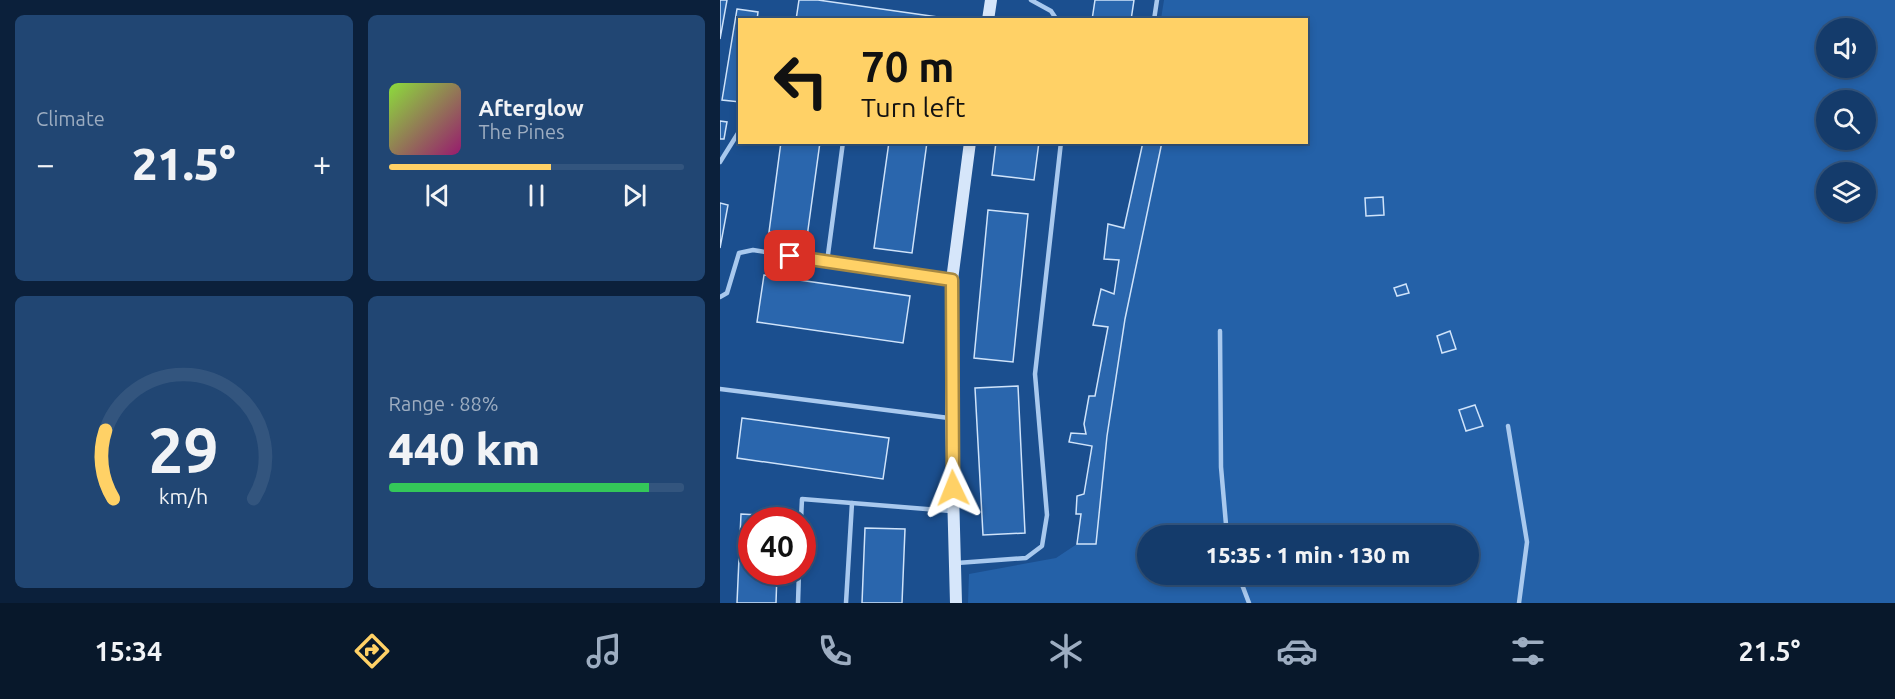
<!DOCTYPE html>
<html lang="en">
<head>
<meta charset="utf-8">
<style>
  :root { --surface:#143b6b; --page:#214673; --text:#f1f3f6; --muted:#9dadc1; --line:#33557e; --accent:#ffd166 }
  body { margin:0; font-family:Ubuntu,sans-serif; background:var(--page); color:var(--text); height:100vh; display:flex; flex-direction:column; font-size:22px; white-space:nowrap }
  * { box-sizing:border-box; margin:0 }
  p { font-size:20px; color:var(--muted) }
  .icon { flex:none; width:33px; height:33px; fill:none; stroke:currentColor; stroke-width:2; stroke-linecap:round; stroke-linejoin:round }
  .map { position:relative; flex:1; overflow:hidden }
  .panel { display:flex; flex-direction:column; gap:15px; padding:15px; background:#0b203b; width:720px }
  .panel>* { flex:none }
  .hud { position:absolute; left:18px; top:18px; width:570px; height:126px; border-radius:0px; box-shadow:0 3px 9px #0003,0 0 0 2px var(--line); background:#ffd166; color:#111; overflow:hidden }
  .tools { position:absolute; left:1096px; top:18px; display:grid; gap:12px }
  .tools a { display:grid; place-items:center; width:60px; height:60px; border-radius:50%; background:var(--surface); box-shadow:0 3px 9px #0003,0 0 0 2px var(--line); font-size:30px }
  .speed { position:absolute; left:18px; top:507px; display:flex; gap:12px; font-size:30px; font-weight:700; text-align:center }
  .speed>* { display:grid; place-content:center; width:78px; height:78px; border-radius:50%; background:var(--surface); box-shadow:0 3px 9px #0003,0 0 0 2px var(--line); line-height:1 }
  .speed .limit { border:9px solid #d22; background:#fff; color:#111 }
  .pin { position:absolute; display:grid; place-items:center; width:51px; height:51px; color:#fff; margin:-26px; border-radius:12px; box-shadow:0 3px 9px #0006 }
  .me { position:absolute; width:66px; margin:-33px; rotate:358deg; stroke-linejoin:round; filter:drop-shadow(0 0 4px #0008) }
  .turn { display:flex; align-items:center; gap:21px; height:126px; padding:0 24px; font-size:27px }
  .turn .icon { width:78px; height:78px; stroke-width:2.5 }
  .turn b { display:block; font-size:42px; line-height:51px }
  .big { font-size:45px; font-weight:800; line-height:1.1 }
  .panel .tile { flex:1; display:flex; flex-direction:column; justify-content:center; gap:9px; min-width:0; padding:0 21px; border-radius:9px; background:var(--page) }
  .panel .dial { align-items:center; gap:0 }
  .dial svg { height:156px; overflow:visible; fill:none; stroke:var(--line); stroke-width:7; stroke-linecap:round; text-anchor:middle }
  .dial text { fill:var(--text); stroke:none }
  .song { display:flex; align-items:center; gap:18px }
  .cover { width:72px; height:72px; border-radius:9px; background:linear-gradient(135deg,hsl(90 70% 55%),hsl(320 70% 35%)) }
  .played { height:6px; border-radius:3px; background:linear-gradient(90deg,var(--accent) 55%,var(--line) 55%) }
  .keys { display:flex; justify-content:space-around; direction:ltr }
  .heat { display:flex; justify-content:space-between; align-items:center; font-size:33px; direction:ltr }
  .charge { height:9px; border-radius:4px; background:linear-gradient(90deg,#34c759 88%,var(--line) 0) }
  .panel .tiles { flex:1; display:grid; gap:15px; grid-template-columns:repeat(2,1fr) }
  .trip { position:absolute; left:417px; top:525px; width:342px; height:60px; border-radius:30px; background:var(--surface); box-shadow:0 3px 9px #0003,0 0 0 2px var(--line); font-weight:800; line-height:60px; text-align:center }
  .dock { display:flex; height:96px; justify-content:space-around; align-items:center; background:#08182b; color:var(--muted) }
  .dock .icon { width:42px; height:42px }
  .dock .selected { color:var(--accent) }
  .dock b { font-size:27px; color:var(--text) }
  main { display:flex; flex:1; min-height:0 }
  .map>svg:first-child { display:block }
  .green { fill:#2461a8; fill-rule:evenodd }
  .building { fill:#2a66ad; stroke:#cfe3fa; stroke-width:1.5 }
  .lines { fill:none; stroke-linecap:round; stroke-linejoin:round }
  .lane { stroke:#a9c9ee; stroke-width:4.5 }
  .secondary { stroke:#d6e6fa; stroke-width:12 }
  .route-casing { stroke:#a68842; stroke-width:15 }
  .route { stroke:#ffd166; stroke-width:10 }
</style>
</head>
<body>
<main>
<section class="panel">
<div class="tiles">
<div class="tile"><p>Climate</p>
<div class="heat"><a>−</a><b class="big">21.5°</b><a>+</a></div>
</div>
<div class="tile">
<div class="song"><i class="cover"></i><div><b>Afterglow</b><p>The Pines</p></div></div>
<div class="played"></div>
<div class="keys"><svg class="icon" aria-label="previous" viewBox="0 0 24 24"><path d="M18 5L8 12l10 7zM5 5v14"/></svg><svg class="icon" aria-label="pause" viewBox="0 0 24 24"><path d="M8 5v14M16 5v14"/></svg><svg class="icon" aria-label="next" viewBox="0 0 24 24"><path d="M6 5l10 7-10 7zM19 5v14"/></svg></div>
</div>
<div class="tile dial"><svg viewBox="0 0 100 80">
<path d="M14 69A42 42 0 1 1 86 69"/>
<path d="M14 69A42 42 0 0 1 10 34" stroke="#ffd166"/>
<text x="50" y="56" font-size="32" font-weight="700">29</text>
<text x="50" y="72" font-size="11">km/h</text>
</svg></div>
<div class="tile"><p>Range · 88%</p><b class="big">440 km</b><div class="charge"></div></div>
</div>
</section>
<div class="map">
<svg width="1175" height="603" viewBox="0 0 1175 603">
  <rect width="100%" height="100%" fill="#1b4f8f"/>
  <path class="green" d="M444,0H1175V603H248L249,574L336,558L357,544H376L387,436L405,319L442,143L586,142V20L441,19ZM1107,28H1146V68H1107ZM1107,100H1146V140H1107ZM1107,172H1146V212H1107ZM428,536H748V574H428Z"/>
  <g class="building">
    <path d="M0,0H7L0,39Z"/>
    <path d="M79,0H98L225,18L76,20Z"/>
    <path d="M375,0H414L411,20H372Z"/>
    <path d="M17,9L38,12L37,20H20V102L2,100Z"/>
    <path d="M0,121L7,122L4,139H0Z"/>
    <path d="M61,142H100L87,237L49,232Z"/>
    <path d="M169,142H207L192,253L154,248Z"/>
    <path d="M276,142H319L314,180L272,175Z"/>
    <path d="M423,142H442L405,319L387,436L376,544H357L361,514H356L357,496L364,494L372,446L349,442L351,433L366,434L364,424L369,396H375L388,327L373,325L381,289L394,294L399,260L384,259L388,224L404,228Z"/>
    <path d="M663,197L664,215L646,216L645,198Z"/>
    <path d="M0,203L8,205L0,248Z"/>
    <path d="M268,210L308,214L293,362L254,358Z"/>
    <path d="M44,275L190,296L183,343L37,322Z"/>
    <path d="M686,284L689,293L677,296L674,288Z"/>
    <path d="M730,331L736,349L722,353L717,336Z"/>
    <path d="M298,386L305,533L263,535L255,388Z"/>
    <path d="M755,405L763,426L746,431L739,410Z"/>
    <path d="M22,418L169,438L163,479L17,458Z"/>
    <path d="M21,514L59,516V520H32V572H57L56,603H17Z"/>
    <path d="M145,528L185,529L182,603H142Z"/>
  </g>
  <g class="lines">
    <g class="lane">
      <path d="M311,0L331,11L337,20"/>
      <path d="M434,20L437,0"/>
      <path d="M123,142L107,262L231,280"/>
      <path d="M0,162L20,130"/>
      <path d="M0,297L7,293L19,253L33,250L107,262"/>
      <path d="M500,331L501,467L507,536"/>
      <path d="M0,389L229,418"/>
      <path d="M788,426L807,542L799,603"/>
      <path d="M81,520L82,499L231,511"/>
      <path d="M237,563L306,558L322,546L327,515L315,374L341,142"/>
      <path d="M518,574L529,603"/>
      <path d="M78,603L79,572"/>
      <path d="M126,603L132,503"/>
    </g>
    <g class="secondary">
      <path d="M268,20L271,0"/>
      <path d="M236,603L231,418L232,280L250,142"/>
    </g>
  </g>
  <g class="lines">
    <defs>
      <path id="route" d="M70,256L232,280L233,488"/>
    </defs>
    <use href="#route" class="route-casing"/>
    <use href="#route" class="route"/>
  </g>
</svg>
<div class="tools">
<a><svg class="icon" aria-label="sound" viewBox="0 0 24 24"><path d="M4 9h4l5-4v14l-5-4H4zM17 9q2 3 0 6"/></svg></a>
<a><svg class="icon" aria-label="search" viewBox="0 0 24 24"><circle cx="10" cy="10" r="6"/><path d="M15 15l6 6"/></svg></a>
<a><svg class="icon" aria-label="layers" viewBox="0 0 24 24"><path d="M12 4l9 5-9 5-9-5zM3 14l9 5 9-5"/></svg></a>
</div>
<div class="speed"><div class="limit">40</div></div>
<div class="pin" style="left:70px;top:256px;background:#d93025"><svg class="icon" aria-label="arrive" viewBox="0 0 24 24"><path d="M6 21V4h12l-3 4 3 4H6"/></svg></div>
<svg class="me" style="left:233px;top:488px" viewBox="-20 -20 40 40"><path d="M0-17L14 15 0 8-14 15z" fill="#ffd166" stroke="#fff" stroke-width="4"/></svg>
<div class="trip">15:35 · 1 min · 130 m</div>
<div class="hud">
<div class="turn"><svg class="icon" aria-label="left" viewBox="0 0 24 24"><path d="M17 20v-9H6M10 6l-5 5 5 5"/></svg><div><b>70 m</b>Turn left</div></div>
</div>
</div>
</main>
<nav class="dock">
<b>15:34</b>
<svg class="icon selected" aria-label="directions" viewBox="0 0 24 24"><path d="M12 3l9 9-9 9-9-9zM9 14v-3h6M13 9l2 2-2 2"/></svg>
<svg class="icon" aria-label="music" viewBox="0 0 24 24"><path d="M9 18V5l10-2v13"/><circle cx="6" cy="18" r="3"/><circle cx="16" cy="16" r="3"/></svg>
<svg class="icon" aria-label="phone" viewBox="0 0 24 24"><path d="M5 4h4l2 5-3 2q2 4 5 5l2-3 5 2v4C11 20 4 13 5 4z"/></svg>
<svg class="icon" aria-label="climate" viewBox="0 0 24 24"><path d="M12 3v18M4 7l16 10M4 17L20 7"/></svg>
<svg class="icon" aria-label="car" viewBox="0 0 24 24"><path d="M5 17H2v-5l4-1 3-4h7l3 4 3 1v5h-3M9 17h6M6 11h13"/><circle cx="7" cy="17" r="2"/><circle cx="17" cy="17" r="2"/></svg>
<svg class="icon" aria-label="filters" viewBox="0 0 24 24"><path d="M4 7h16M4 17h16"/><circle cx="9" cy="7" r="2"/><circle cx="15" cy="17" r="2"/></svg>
<b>21.5°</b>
</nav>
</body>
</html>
